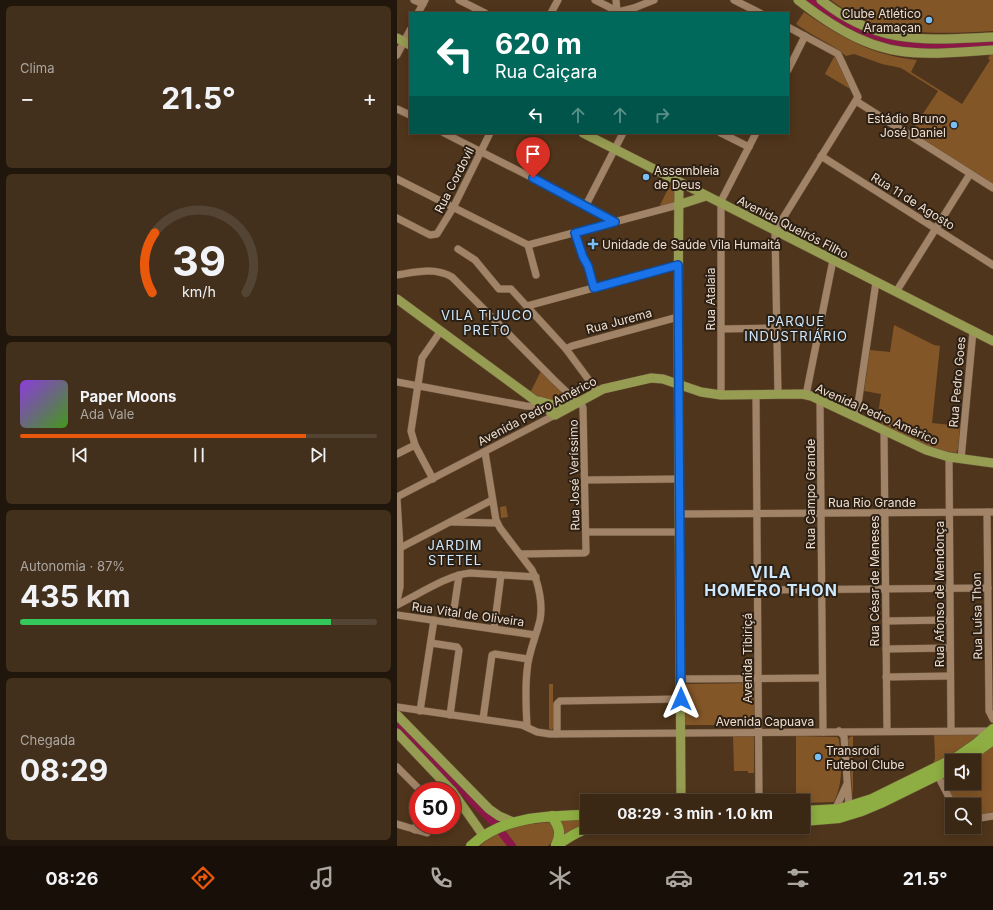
<!DOCTYPE html>
<html lang="pt">
<head>
<meta charset="utf-8">
<style>
  :root { --surface:#3b2814; --page:#42301d; --text:#f1f3f6; --muted:#aca6a0; --line:#544434; --accent:#ea580c }
  body { margin:0; font-family:Inter,sans-serif; background:var(--page); color:var(--text); height:100vh; display:flex; flex-direction:column; font-size:15px; white-space:nowrap }
  * { box-sizing:border-box; margin:0 }
  p { font-size:13px; color:var(--muted) }
  .icon { flex:none; width:22px; height:22px; fill:none; stroke:currentColor; stroke-width:2; stroke-linecap:round; stroke-linejoin:round }
  .map { position:relative; flex:1; overflow:hidden }
  .drawer { display:flex; flex-direction:column; gap:6px; padding:6px; background:#20160b; width:397px }
  .drawer>* { flex:none }
  .banner { position:absolute; left:12px; top:12px; width:380px; height:122px; border-radius:0px; box-shadow:0 2px 10px #0003,0 0 0 1px var(--line); background:#00695c; color:#fff; overflow:hidden }
  .controls { position:absolute; left:548px; top:754px; display:grid; gap:8px }
  .controls a { display:grid; place-items:center; width:36px; height:36px; border-radius:0px; background:var(--surface); box-shadow:0 2px 10px #0003,0 0 0 1px var(--line); font-size:20px }
  .speed { position:absolute; left:12px; top:782px; display:flex; gap:8px; font-size:20px; font-weight:700; text-align:center }
  .speed>* { display:grid; place-content:center; width:52px; height:52px; border-radius:50%; background:var(--surface); box-shadow:0 2px 10px #0003,0 0 0 1px var(--line); line-height:1 }
  .speed .limit { border:6px solid #d22; background:#fff; color:#111 }
  .pin { position:absolute; display:grid; place-items:center; width:34px; height:34px; color:#fff; margin:-41px -17px; border-radius:50% 50% 50% 0; rotate:-45deg; box-shadow:0 0 4px #0007 }
  .pin .icon { rotate:45deg }
  .me { position:absolute; width:44px; margin:-22px; rotate:0deg; stroke-linejoin:round; filter:drop-shadow(0 0 3px #0008) }
  .turn { display:flex; align-items:center; gap:14px; height:84px; padding:0 20px; font-size:18px }
  .turn .icon { width:52px; height:52px; stroke-width:2.5 }
  .turn b { display:block; font-size:28px; line-height:34px }
  .lanes { display:flex; align-items:center; height:38px; padding:0 20px; background:#0003; justify-content:center; gap:20px; direction:ltr }
  .lanes .off { opacity:.35 }
  .big { font-size:30px; font-weight:700; line-height:1.1 }
  .drawer .tile { flex:1; display:flex; flex-direction:column; justify-content:center; gap:6px; min-width:0; padding:0 14px; border-radius:6px; background:var(--page) }
  .drawer .dial { align-items:center; gap:0 }
  .dial svg { height:104px; overflow:visible; fill:none; stroke:var(--line); stroke-width:7; stroke-linecap:round; text-anchor:middle }
  .dial text { fill:var(--text); stroke:none }
  .song { display:flex; align-items:center; gap:12px }
  .cover { width:48px; height:48px; border-radius:6px; background:linear-gradient(135deg,hsl(270 70% 55%),hsl(100 70% 35%)) }
  .played { height:4px; border-radius:2px; background:linear-gradient(90deg,var(--accent) 80%,var(--line) 80%) }
  .keys { display:flex; justify-content:space-around; direction:ltr }
  .heat { display:flex; justify-content:space-between; align-items:center; font-size:22px; direction:ltr }
  .charge { height:6px; border-radius:3px; background:linear-gradient(90deg,#34c759 87%,var(--line) 0) }
  .trip { position:absolute; left:183px; top:794px; width:230px; height:40px; border-radius:0px; background:var(--surface); box-shadow:0 2px 10px #0003,0 0 0 1px var(--line); font-weight:700; line-height:40px; text-align:center }
  .menu { display:flex; height:64px; justify-content:space-around; align-items:center; background:#181008; color:var(--muted) }
  .menu .icon { width:28px; height:28px }
  .menu .on { color:var(--accent) }
  .menu b { font-size:18px; color:var(--text) }
  main { display:flex; flex:1; min-height:0 }
  .map>svg:first-child { display:block }
  .green { fill:#835628 }
  .water { fill:#8d1746 }
  .lines { fill:none; stroke-linecap:round; stroke-linejoin:round }
  .river { stroke:#8d1746; stroke-width:8 }
  .minor-casing { stroke:#68523b; stroke-width:8 }
  .major-casing { stroke:#68523b; stroke-width:10 }
  .highway-casing { stroke:#68523b; stroke-width:11 }
  .minor { stroke:#a18367; stroke-width:7 }
  .major { stroke:#969c51; stroke-width:9 }
  .highway { stroke:#8ead42; stroke-width:10 }
  .route-casing { stroke:#114b97; stroke-width:10 }
  .route { stroke:#1a73e8; stroke-width:7 }
  .poi-dot { fill:#78bff7; stroke:#2c2014; stroke-width:1.5 }
  .labels { text-anchor:middle; dominant-baseline:central; stroke-width:4; stroke-linejoin:round; paint-order:stroke }
  .poi-label { font-size:12px; fill:#efdecf; stroke:#2c2014; text-anchor:start }
  .street-label { font-size:12px; fill:#efdecf; stroke:#2c2014 }
  .neighbourhood-label { font-size:13px; letter-spacing:1px; fill:#cee8fd; stroke:#2c2014 }
  .district-label { font-size:16px; font-weight:bold; letter-spacing:1px; fill:#cee8fd; stroke:#2c2014 }
</style>
</head>
<body>
<main>
<section class="drawer">
<div class="tile"><p>Clima</p>
<div class="heat"><a>−</a><b class="big">21.5°</b><a>+</a></div>
</div>
<div class="tile dial"><svg viewBox="0 0 100 80">
<path d="M14 69A42 42 0 1 1 86 69"/>
<path d="M14 69A42 42 0 0 1 16 23" stroke="#ea580c"/>
<text x="50" y="56" font-size="32" font-weight="700">39</text>
<text x="50" y="72" font-size="11">km/h</text>
</svg></div>
<div class="tile">
<div class="song"><i class="cover"></i><div><b>Paper Moons</b><p>Ada Vale</p></div></div>
<div class="played"></div>
<div class="keys"><svg class="icon" aria-label="previous" viewBox="0 0 24 24"><path d="M18 5L8 12l10 7zM5 5v14"/></svg><svg class="icon" aria-label="pause" viewBox="0 0 24 24"><path d="M8 5v14M16 5v14"/></svg><svg class="icon" aria-label="next" viewBox="0 0 24 24"><path d="M6 5l10 7-10 7zM19 5v14"/></svg></div>
</div>
<div class="tile"><p>Autonomia · 87%</p><b class="big">435 km</b><div class="charge"></div></div>
<div class="tile"><p>Chegada</p><b class="big">08:29</b></div>
</section>
<div class="map">
<svg width="596" height="846" viewBox="0 0 596 846">
  <rect width="100%" height="100%" fill="#4f351b"/>
  <g class="green">
    <path d="M434,0H596V31C539,34 481,38 434,0Z"/>
    <path d="M407,12C443,37 477,56 520,60L514,72L565,104L593,60L591,58L595,53H596V185L514,132L541,91L504,68L485,64L457,54L449,56C434,43 415,36 399,24Z"/>
    <path d="M438,55L455,90L428,74Z"/>
    <path d="M274,183L278,187L279,202L262,207Z"/>
    <path d="M497,325L537,345L543,346L535,423L563,426L561,449L559,453C530,450 505,434 480,421L484,394L467,391L473,350L493,352Z"/>
    <path d="M144,371L174,400L156,403L132,395Z"/>
    <path d="M109,506L111,517L104,518L103,507Z"/>
    <path d="M358,683V725H288V684Z"/>
    <path d="M152,684H156V728L155,730L152,729Z"/>
    <path d="M537,733L584,734L567,747L536,765L538,758Z"/>
    <path d="M336,736H356L357,738V773H351V771H337Z"/>
    <path d="M399,736L440,737L442,739C444,761 447,781 437,802L406,803V801H399Z"/>
    <path d="M456,736V798L451,740L453,737Z"/>
    <path d="M596,745V812L577,816V805H559L545,778L555,773V783H577V761H575Z"/>
    <path d="M190,819V824L166,835L161,820Z"/>
    <path d="M153,822C162,830 158,839 151,846H83C107,826 124,825 153,822Z"/>
  </g>
  <path class="water" d="M490,763H508L507,768H490Z"/>
  <g class="lines">
    <g class="river">
      <path d="M413,0C434,17 458,33 485,40C521,50 560,45 596,43"/>
      <path d="M0,724L96,822"/>
      <path d="M105,833L115,846"/>
    </g>
    <defs>
      <g id="minor">
        <path d="M17,0L26,4"/>
        <path d="M62,0L88,13"/>
        <path d="M198,0L224,13"/>
        <path d="M219,0L220,11"/>
        <path d="M337,0L363,13"/>
        <path d="M221,12L237,8L257,0"/>
        <path d="M21,13L28,0"/>
        <path d="M154,13L161,0"/>
        <path d="M0,55L13,30"/>
        <path d="M391,70L408,36"/>
        <path d="M459,101L596,188"/>
        <path d="M0,109L13,115"/>
        <path d="M47,133L189,205L218,222"/>
        <path d="M324,133L352,147"/>
        <path d="M424,156L596,265"/>
        <path d="M0,179L131,245L281,205"/>
        <path d="M323,203L359,133"/>
        <path d="M324,203V395"/>
        <path d="M189,205L226,133"/>
        <path d="M0,218L33,235L40,234L56,208L93,133"/>
        <path d="M178,233L186,257L191,266L197,288"/>
        <path d="M131,245L139,275"/>
        <path d="M61,249L78,260L102,289H114L169,349L200,391"/>
        <path d="M0,275C19,272 38,267 55,277L158,381L180,402"/>
        <path d="M499,292L573,174"/>
        <path d="M130,306L281,265"/>
        <path d="M324,329L380,328"/>
        <path d="M169,349L175,346L281,317"/>
        <path d="M0,382L129,406L145,407"/>
        <path d="M381,394L378,231L461,97L441,54L391,27"/>
        <path d="M359,395L362,801"/>
        <path d="M409,395L436,260"/>
        <path d="M423,401L426,732"/>
        <path d="M459,418L479,282"/>
        <path d="M487,431L490,731"/>
        <path d="M88,452L99,520L103,528L135,570C142,584 146,605 143,620C139,637 131,653 130,671C128,689 129,708 130,726"/>
        <path d="M0,454L18,445"/>
        <path d="M552,457L554,731"/>
        <path d="M564,459L576,331"/>
        <path d="M36,479L18,445L14,431L25,358L43,332"/>
        <path d="M189,480L282,479"/>
        <path d="M0,497L158,415"/>
        <path d="M0,499L3,548V587L0,601"/>
        <path d="M590,512L592,711L596,719"/>
        <path d="M282,514L596,512"/>
        <path d="M55,522L100,523"/>
        <path d="M190,532H283"/>
        <path d="M3,548L95,500"/>
        <path d="M124,554L187,553L189,552L186,408L183,401"/>
        <path d="M360,590L591,588"/>
        <path d="M0,605C21,595 50,575 73,573L139,577"/>
        <path d="M0,615L138,635"/>
        <path d="M489,621L553,620"/>
        <path d="M55,623L62,575"/>
        <path d="M97,629L104,575"/>
        <path d="M34,643L60,647L62,650L53,715"/>
        <path d="M489,649L553,648"/>
        <path d="M489,677L553,676"/>
        <path d="M284,679L425,678"/>
        <path d="M0,707L125,725L140,732L153,734L595,731"/>
        <path d="M23,711L37,620"/>
        <path d="M86,719L95,655L98,654L131,659"/>
        <path d="M442,731L447,736L452,807"/>
        <path d="M160,734V704L163,701L284,699"/>
        <path d="M0,767L24,791"/>
        <path d="M541,776L556,805"/>
        <path d="M438,810L449,786"/>
        <path d="M577,819L596,816"/>
        <path d="M0,824L30,833"/>
        <path d="M18,830L21,820"/>
      </g>
      <g id="major">
        <path d="M401,0C438,29 477,53 525,53C549,54 573,51 596,50"/>
        <path d="M424,0C482,46 527,40 596,37"/>
        <path d="M0,38L13,45"/>
        <path d="M186,133L596,341"/>
        <path d="M282,182L281,317L284,801"/>
        <path d="M281,205L309,196"/>
        <path d="M0,299L158,415L206,389L254,378L266,379L304,392L324,395L405,394L414,396L529,450L552,457L596,463"/>
        <path d="M142,401L157,405L176,403"/>
        <path d="M0,715L92,809L102,816L116,822"/>
        <path d="M0,733L55,791"/>
        <path d="M55,791L86,835"/>
      </g>
      <g id="highway">
        <path d="M567,761L596,740"/>
        <path d="M406,811L443,809L475,799L560,757L580,743L596,729"/>
        <path d="M155,816C162,827 165,833 159,845"/>
        <path d="M406,821L442,818L465,811L484,803L555,768"/>
        <path d="M74,846C106,816 149,816 190,815"/>
        <path d="M159,846C170,838 181,831 194,827"/>
      </g>
    </defs>
    <use href="#minor" class="minor-casing"/>
    <use href="#major" class="major-casing"/>
    <use href="#highway" class="highway-casing"/>
    <use href="#minor" class="minor"/>
    <use href="#major" class="major"/>
    <use href="#highway" class="highway"/>
  </g>
  <g class="lines">
    <defs>
      <path id="route" d="M136,178L218,222L178,233L186,257L191,266L197,288L281,265L284,699"/>
    </defs>
    <use href="#route" class="route-casing"/>
    <use href="#route" class="route"/>
  </g>
  <g class="poi-dot">
    <circle cx="532" cy="20" r="4"/>
    <circle cx="557" cy="125" r="4"/>
    <circle cx="249" cy="177" r="4"/>
    <path d="M194 238h4v4h4v4h-4v4h-4v-4h-4v-4h4z"/>
    <circle cx="421" cy="757" r="4"/>
  </g>
  <g class="labels">
    <g class="poi-label">
      <text x="524" y="13" text-anchor="end">Clube Atlético<tspan x="524" dy="14">Aramaçan</tspan></text>
      <text x="549" y="118" text-anchor="end">Estádio Bruno<tspan x="549" dy="14">José Daniel</tspan></text>
      <text x="257" y="170">Assembleia<tspan x="257" dy="14">de Deus</tspan></text>
      <text x="205" y="244">Unidade de Saúde Vila Humaitá</text>
      <text x="429" y="750">Transrodi<tspan x="429" dy="14">Futebol Clube</tspan></text>
    </g>
    <g class="street-label">
      <text transform="translate(57 180) rotate(-63)">Rua Cordovil</text>
      <text transform="translate(516 201) rotate(32)">Rua 11 de Agosto</text>
      <text transform="translate(396 227) rotate(27)">Avenida Queirós Filho</text>
      <text transform="translate(313 299) rotate(-90)">Rua Atalaia</text>
      <text transform="translate(222 321) rotate(-15)">Rua Jurema</text>
      <text transform="translate(560 382) rotate(-85)">Rua Pedro Goes</text>
      <text transform="translate(140 411) rotate(-28)">Avenida Pedro Américo</text>
      <text transform="translate(480 414) rotate(24)">Avenida Pedro Américo</text>
      <text transform="translate(177 475) rotate(-91)">Rua José Veríssimo</text>
      <text transform="translate(413 494) rotate(-90)">Rua Campo Grande</text>
      <text x="475" y="502">Rua Rio Grande</text>
      <text transform="translate(477 581) rotate(-90)">Rua César de Meneses</text>
      <text transform="translate(542 594) rotate(-90)">Rua Afonso de Mendonça</text>
      <text transform="translate(71 614) rotate(8)">Rua Vital de Oliveira</text>
      <text transform="translate(580 616) rotate(-91)">Rua Luísa Thon</text>
      <text transform="translate(350 658) rotate(-90)">Avenida Tibiriçá</text>
      <text x="368" y="721">Avenida Capuava</text>
    </g>
    <g class="neighbourhood-label">
      <text x="90" y="315">VILA TIJUCO<tspan x="90" dy="15">PRETO</tspan></text>
      <text x="399" y="321">PARQUE<tspan x="399" dy="15">INDUSTRIÁRIO</tspan></text>
      <text x="58" y="545">JARDIM<tspan x="58" dy="15">STETEL</tspan></text>
    </g>
    <g class="district-label">
      <text x="374" y="572">VILA<tspan x="374" dy="18">HOMERO THON</tspan></text>
    </g>
  </g>
</svg>
<div class="controls">
<a><svg class="icon" aria-label="sound" viewBox="0 0 24 24"><path d="M4 9h4l5-4v14l-5-4H4zM17 9q2 3 0 6"/></svg></a>
<a><svg class="icon" aria-label="search" viewBox="0 0 24 24"><circle cx="10" cy="10" r="6"/><path d="M15 15l6 6"/></svg></a>
</div>
<div class="speed"><div class="limit">50</div></div>
<div class="pin" style="left:136px;top:178px;background:#d93025"><svg class="icon" aria-label="arrive" viewBox="0 0 24 24"><path d="M6 21V4h12l-3 4 3 4H6"/></svg></div>
<svg class="me" style="left:284px;top:699px" viewBox="-20 -20 40 40"><path d="M0-17L14 15 0 8-14 15z" fill="#1a73e8" stroke="#fff" stroke-width="4"/></svg>
<div class="trip">08:29 · 3 min · 1.0 km</div>
<div class="banner">
<div class="turn"><svg class="icon" aria-label="left" viewBox="0 0 24 24"><path d="M17 20v-9H6M10 6l-5 5 5 5"/></svg><div><b>620 m</b>Rua Caiçara</div></div>
<div class="lanes"><svg class="icon" aria-label="left" viewBox="0 0 24 24"><path d="M17 20v-9H6M10 6l-5 5 5 5"/></svg><svg class="icon off" aria-label="ahead" viewBox="0 0 24 24"><path d="M12 20V5M6 11l6-6 6 6"/></svg><svg class="icon off" aria-label="ahead" viewBox="0 0 24 24"><path d="M12 20V5M6 11l6-6 6 6"/></svg><svg class="icon off" aria-label="right" viewBox="0 0 24 24"><path d="M7 20v-9h11M14 6l5 5-5 5"/></svg></div>
</div>
</div>
</main>
<nav class="menu">
<b>08:26</b>
<svg class="icon on" aria-label="directions" viewBox="0 0 24 24"><path d="M12 3l9 9-9 9-9-9zM9 14v-3h6M13 9l2 2-2 2"/></svg>
<svg class="icon" aria-label="music" viewBox="0 0 24 24"><path d="M9 18V5l10-2v13"/><circle cx="6" cy="18" r="3"/><circle cx="16" cy="16" r="3"/></svg>
<svg class="icon" aria-label="phone" viewBox="0 0 24 24"><path d="M5 4h4l2 5-3 2q2 4 5 5l2-3 5 2v4C11 20 4 13 5 4z"/></svg>
<svg class="icon" aria-label="climate" viewBox="0 0 24 24"><path d="M12 3v18M4 7l16 10M4 17L20 7"/></svg>
<svg class="icon" aria-label="car" viewBox="0 0 24 24"><path d="M5 17H2v-5l4-1 3-4h7l3 4 3 1v5h-3M9 17h6M6 11h13"/><circle cx="7" cy="17" r="2"/><circle cx="17" cy="17" r="2"/></svg>
<svg class="icon" aria-label="filters" viewBox="0 0 24 24"><path d="M4 7h16M4 17h16"/><circle cx="9" cy="7" r="2"/><circle cx="15" cy="17" r="2"/></svg>
<b>21.5°</b>
</nav>
</body>
</html>
